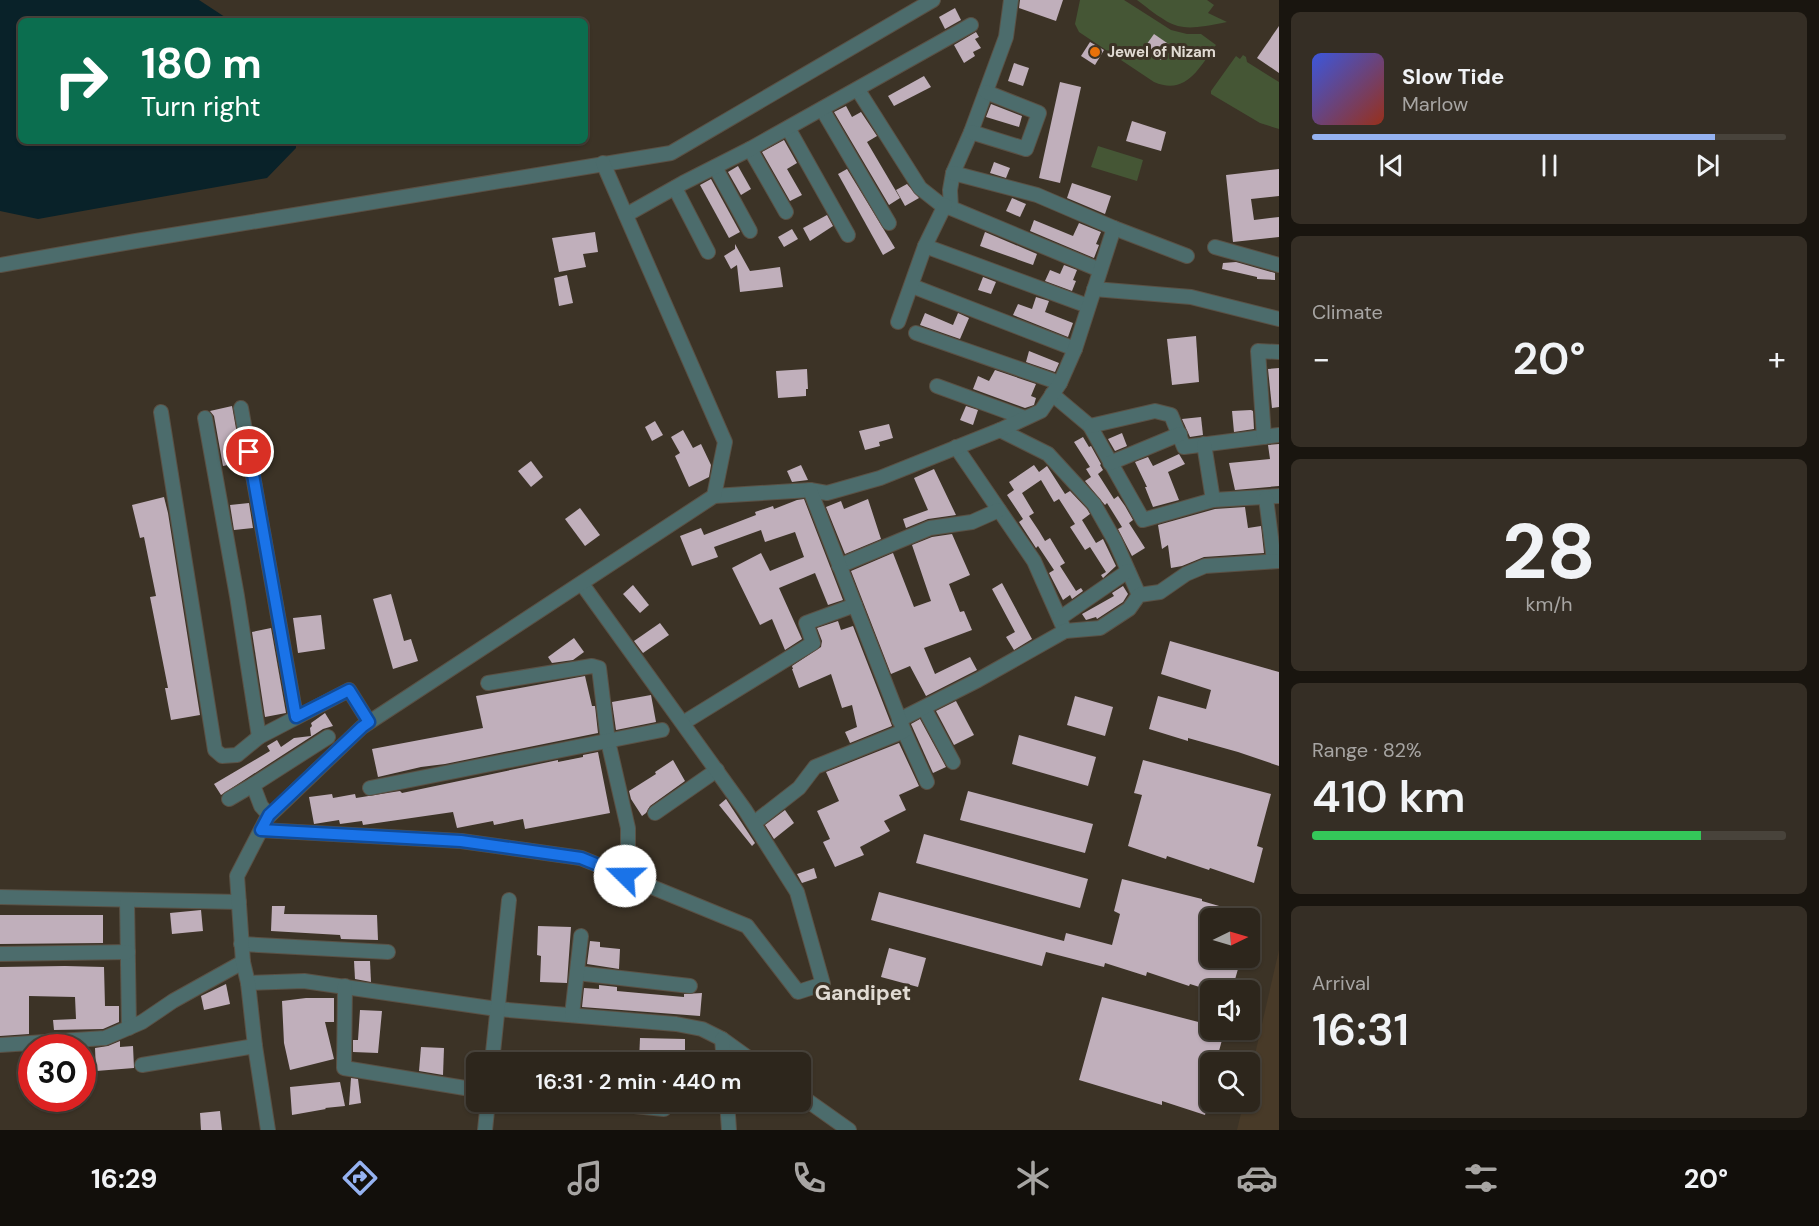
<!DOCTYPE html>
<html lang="en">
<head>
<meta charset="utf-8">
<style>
  :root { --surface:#2d261c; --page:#352e25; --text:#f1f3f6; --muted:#a7a5a3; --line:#48433b; --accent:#95b2f1 }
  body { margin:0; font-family:"DM Sans",sans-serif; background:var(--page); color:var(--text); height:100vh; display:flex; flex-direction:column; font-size:22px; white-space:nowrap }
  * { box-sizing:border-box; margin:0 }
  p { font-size:20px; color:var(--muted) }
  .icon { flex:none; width:33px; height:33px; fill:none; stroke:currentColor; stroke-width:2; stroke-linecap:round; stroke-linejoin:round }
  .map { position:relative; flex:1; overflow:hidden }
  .details { display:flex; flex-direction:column; gap:12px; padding:12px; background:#19150f; width:540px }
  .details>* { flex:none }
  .guide { position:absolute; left:18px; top:18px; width:570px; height:126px; border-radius:9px; box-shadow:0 2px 4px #0004,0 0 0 2px var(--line); background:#0b6e4f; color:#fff; overflow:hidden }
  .needle { width:39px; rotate:85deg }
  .controls { position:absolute; left:1200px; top:908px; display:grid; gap:12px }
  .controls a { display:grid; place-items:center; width:60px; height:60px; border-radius:9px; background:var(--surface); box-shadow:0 2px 4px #0004,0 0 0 2px var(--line); font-size:30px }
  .speed { position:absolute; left:18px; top:1034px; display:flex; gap:12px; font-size:30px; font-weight:700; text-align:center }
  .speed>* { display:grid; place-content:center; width:78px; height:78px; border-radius:50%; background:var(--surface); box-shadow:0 2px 4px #0004,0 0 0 2px var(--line); line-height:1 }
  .speed .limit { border:9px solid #d22; background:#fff; color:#111 }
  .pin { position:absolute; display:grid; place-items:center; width:51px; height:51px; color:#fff; margin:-26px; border:3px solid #fff; border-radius:50%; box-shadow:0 2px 6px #0007 }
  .me { position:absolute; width:66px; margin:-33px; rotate:292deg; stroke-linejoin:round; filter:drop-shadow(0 0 4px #0008) }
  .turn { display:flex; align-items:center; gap:21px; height:126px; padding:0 24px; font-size:27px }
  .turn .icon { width:78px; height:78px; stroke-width:2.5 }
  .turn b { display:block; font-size:42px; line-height:51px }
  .big { font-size:45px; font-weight:600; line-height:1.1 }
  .details .card { flex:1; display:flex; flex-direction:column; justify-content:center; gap:9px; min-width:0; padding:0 21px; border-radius:9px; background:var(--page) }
  .details .dial { align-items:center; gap:0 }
  .dial b { font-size:78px; line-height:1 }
  .song { display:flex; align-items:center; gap:18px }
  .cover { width:72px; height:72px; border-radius:9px; background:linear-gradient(135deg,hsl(230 70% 55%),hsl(10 70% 35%)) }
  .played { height:6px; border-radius:3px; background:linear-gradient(90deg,var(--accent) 85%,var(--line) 85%) }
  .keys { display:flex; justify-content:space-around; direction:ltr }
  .heat { display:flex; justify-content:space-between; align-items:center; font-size:33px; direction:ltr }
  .charge { height:9px; border-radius:4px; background:linear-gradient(90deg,#34c759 82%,var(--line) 0) }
  .trip { position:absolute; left:466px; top:1052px; width:345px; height:60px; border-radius:9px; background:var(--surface); box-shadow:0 2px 4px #0004,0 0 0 2px var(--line); font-weight:600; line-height:60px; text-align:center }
  .dock { display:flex; height:96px; justify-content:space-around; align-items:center; background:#120f0b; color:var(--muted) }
  .dock .icon { width:42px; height:42px }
  .dock .current { color:var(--accent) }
  .dock b { font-size:27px; color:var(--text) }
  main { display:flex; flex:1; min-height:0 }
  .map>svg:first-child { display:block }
  .built { fill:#483a28 }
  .green { fill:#455635 }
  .water { fill:#092229 }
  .building { fill:#c0afbb }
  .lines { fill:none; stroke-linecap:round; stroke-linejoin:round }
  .minor-casing { stroke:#5a5145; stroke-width:16 }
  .minor { stroke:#4c6c6c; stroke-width:14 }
  .route-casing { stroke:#114b97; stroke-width:15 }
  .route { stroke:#1a73e8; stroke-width:10 }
  .food-dot { fill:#e8710a; stroke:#3c3326; stroke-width:2 }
  .labels { text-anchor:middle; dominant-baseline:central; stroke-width:6; stroke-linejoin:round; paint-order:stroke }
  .poi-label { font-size:15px; font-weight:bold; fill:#e1dbd3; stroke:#3c3326; text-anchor:start }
  .district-label { font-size:21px; font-weight:bold; fill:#e1dbd3; stroke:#3c3326 }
</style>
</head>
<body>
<main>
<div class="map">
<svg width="1279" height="1130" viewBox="0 0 1279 1130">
  <rect width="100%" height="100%" fill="#3c3326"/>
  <path class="built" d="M1279,950V1130H1237L1244,1101H1250V1076Z"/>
  <g class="green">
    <path d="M1080,0H1124L1171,30L1187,34H1201L1216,45C1199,68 1186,96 1154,82L1079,32L1075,24Z"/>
    <path d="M1137,0H1207L1214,5L1208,13L1227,22C1178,32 1176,30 1137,0Z"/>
    <path d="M1243,55L1246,57L1247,62L1279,82V129L1260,123L1211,94V91L1236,56L1240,59Z"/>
    <path d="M1098,146L1143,160L1137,181L1091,167Z"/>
  </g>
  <path class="water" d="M0,0H199L231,21H21V141H296V148L267,178L38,219L0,211Z"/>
  <g class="building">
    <path d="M1020,0H1063L1056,21L1019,8Z"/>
    <path d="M955,8L961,20L945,29L939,17Z"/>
    <path d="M1279,26V73L1257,58Z"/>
    <path d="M976,32L979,37L975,39L981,48L973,52L975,56L964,63L954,45Z"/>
    <path d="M1154,34L1170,45L1161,60L1144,48Z"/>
    <path d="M1090,42L1104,50L1095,65L1081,56Z"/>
    <path d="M1014,63L1029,68L1023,86L1008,81Z"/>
    <path d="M924,76L931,87L894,106L888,96Z"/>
    <path d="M1060,82L1081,87L1060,183L1039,178Z"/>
    <path d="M991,104L1022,116L1019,127L986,117Z"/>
    <path d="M846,106L852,117L861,112L877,136L867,142L900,198L889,205L834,112Z"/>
    <path d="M1132,121L1166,132L1161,151L1126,141Z"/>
    <path d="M784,140L797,163L787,169L802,195L790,201L762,152Z"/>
    <path d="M994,162L1010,168L1006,178L990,173Z"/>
    <path d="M738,166L751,189L741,195L728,172Z"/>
    <path d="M847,169L895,248L883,255L838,174Z"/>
    <path d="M1279,169V196L1251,199L1254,220L1279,217V237L1233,242L1226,175Z"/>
    <path d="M711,179L740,232L729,238L700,185Z"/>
    <path d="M1072,183L1111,196L1105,214L1067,198Z"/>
    <path d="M907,184L919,198L905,206L896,190Z"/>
    <path d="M1012,198L1026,204L1020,217L1006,211Z"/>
    <path d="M827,215L833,226L810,241L803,228Z"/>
    <path d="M1034,220L1073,236L1079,223L1101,232L1096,244L1099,245L1094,258L1030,231Z"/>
    <path d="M792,229L798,239L784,247L778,237Z"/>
    <path d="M595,232L598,252L583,254L586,267L559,272L552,238Z"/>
    <path d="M985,232L1037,254L1033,265L980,246Z"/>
    <path d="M735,244L750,271L780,267L783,287L740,292L737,265L731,269L724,256L735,249Z"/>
    <path d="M1236,262L1275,273V280L1257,279V277L1222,269L1223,263Z"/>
    <path d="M1064,265L1077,270L1073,280L1076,281L1072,291L1045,281L1050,270L1060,274Z"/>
    <path d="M567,275L573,303L559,306L554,278Z"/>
    <path d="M983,277L996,282L991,294L978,290Z"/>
    <path d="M1036,297L1049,301L1045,312L1073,323L1068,337L1013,315L1018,304L1032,309Z"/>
    <path d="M925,313L953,325L958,313L969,318L960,339L920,325Z"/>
    <path d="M1196,336L1199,382L1172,385L1167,339Z"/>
    <path d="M1029,351L1059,363L1055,372L1026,362Z"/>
    <path d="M1279,368V407L1272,408L1268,369Z"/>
    <path d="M807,369L808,389H806V396L778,398L776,371Z"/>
    <path d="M995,370L1036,384L1031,396L1036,398L1034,405L1025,408L973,389L978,376L989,381Z"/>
    <path d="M232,406L242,462L223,466L214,416L210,411Z"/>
    <path d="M966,406L978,410L973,425L960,420Z"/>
    <path d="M1251,410L1253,411L1254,429L1234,432L1232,411Z"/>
    <path d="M1201,417L1203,435L1190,437L1182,419Z"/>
    <path d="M655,421L663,435L652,441L645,427Z"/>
    <path d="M889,424L893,438L879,442L880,446L865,450L859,431Z"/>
    <path d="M683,430L693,448L701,444L711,465L709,477L689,487L675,456L680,453L671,437Z"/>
    <path d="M1122,433L1127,446L1115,451L1108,439Z"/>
    <path d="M1083,437L1089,447L1091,446L1101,464L1100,465L1103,470L1098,474L1114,499L1118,496L1125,506L1133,520L1129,523L1145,548L1132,556L1118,529L1122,527L1107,503L1105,505L1085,481L1091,477L1086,469L1090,467L1074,442Z"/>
    <path d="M1279,444V486L1235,490L1229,463L1270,459L1268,445Z"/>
    <path d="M1179,454L1185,464L1168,472L1179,500L1153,507L1145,487H1147L1135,462L1148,457L1153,466Z"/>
    <path d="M531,461L543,477L531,487L518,471Z"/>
    <path d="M801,465L808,480L792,482L787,471Z"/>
    <path d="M1034,465L1039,472L1047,466L1065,494L1070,491L1087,509L1090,514L1082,520L1096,543L1103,539L1116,566L1103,578L1101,575L1106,572L1090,547L1085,550L1070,527L1075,524L1059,499L1054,502L1041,480L1022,493L1034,513L1029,516L1039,531L1045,541L1050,538L1065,563L1060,566L1076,591L1081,588L1083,591L1072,599L1070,595L1063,600L1049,573L1054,570L1038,546L1036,548L1019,522L1023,519L1007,495L1014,490L1009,482Z"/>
    <path d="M934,469L956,515L928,519L906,528L903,519L928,510L914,478Z"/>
    <path d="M164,497L168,513L200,715L171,720L165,688H168L150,597L156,596L144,537L140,538L132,505Z"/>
    <path d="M804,499L843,600L828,605L815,573L779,588L802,639L785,650L772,619L760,625L732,568L761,553L770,571L804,557L795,532L765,542L761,530L714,547L718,557L692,566L680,536L701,528L704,535L756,515L755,512L773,506L774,509L797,500Z"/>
    <path d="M868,499L881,539L845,554L826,507L841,501L844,509Z"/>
    <path d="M249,503L253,528L234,530L230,505Z"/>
    <path d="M1245,507L1248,528L1261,526L1264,553L1204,557L1182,566L1171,568L1168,545L1162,549L1158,525L1215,509Z"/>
    <path d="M580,508L600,535L585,546L565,519Z"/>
    <path d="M952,534L970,575L949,584L960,612L964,611L972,630L924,648L935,674L970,657L977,670L926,696L910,666L891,674L851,571L893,553L914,607L931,601L912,545L932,537Z"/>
    <path d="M1002,583L1032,639L1014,650L1006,637L1015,632L992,589Z"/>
    <path d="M633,585L649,605L640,613L623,594Z"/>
    <path d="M1123,586L1128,594L1123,602L1097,619L1096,617L1086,620L1082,614L1114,596L1112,593Z"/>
    <path d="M391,594L404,641L411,639L418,661L393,669L373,599Z"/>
    <path d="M321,615L325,649L298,653L293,618Z"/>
    <path d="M838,621L841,630L853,626L892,726L850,743L845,732L857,727L852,705L842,708L831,674L799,688L792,669H793L792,666L821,647L822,641L817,628Z"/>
    <path d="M660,623L669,635L643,653L634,641Z"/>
    <path d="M271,628L286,713L265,717L252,632Z"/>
    <path d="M574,638L584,652L573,660L552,663L548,657Z"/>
    <path d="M1170,641L1279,672V766L1238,752L1188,738V741L1149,729L1158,696L1206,709L1211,690L1161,674Z"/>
    <path d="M585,676L592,706H595L598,733L445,764L421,767L378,777L372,749L483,728L476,696Z"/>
    <path d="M651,695L656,722L616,730L612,702Z"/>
    <path d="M1075,696L1113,707L1105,736L1067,725Z"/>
    <path d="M956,701L974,735L954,745L936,711Z"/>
    <path d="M325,713L333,726L323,729L221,795L214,784L270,751L267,746L277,740L281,747L294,738L311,736L310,728L312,726L311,723Z"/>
    <path d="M920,719L946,767L933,773L911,724Z"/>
    <path d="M1019,735L1096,757L1088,786L1012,764Z"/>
    <path d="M899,743L919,786L899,795L906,810L884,821L890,831L860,847L864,855L835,867L823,842L830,839L817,811L839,801L826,772Z"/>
    <path d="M598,752L610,813L525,829L523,819L494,825L493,821L457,828L453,812L363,825L362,821L340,824L339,820L314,824L309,797L332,794L333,798L355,794L356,798L400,791L402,793L558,760V762L583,757V755Z"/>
    <path d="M673,760L685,781L650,806L646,813L642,816L631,799L629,791L656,774L655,772Z"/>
    <path d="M1143,760L1271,794L1257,846L1263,848L1254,883L1210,868L1209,870L1167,856L1166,859L1128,846L1142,795L1134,793Z"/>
    <path d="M968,791L1093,824L1085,853L960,820Z"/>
    <path d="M726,799L755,843L752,846L719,805Z"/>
    <path d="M785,810L794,823L774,839L765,825Z"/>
    <path d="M924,834L1088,879L1080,908L916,863Z"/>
    <path d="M814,868L817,878L802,883L797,874Z"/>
    <path d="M1122,879L1202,899V901L1250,915V918H1210V957H1220L1240,962L1232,990H1209L1190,984L1189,986L1147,972L1146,976L1105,963L1104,967L1046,952L1042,966L871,920L879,892L1064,941L1066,933L1112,945L1120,914L1114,911Z"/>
    <path d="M272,906H285L284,914L377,915L378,940L341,939L340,935L271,931Z"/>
    <path d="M201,910L203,931L172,934L170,913Z"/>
    <path d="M0,915H103V943L0,944Z"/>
    <path d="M538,926L571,927L567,983L540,982L541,956L537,955Z"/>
    <path d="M590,941L600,942V947L620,949L619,969L587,964Z"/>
    <path d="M889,948L926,958L918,987L881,977Z"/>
    <path d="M354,961H370L371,982L355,979Z"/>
    <path d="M65,966L104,967L105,1006H119V1022L103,1029L54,1030L53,1020L76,1019L75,997L29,996V1034L0,1036V967Z"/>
    <path d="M226,984L230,1004L204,1010L201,996Z"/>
    <path d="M599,985L617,987V991L639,993L684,997V994L702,993L700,1016L582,1007L584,988L599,989Z"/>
    <path d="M1102,997L1210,1025V1029H1225L1216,1062H1210V1095L1205,1115L1162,1101V1105L1079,1080Z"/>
    <path d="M306,998H334V1022H325L334,1059L290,1070L284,1043L282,1001Z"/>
    <path d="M360,1010L382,1011L378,1053L353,1052V1040H358Z"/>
    <path d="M640,1038L685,1039V1062H639Z"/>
    <path d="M120,1041V1047L133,1046L134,1068L96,1071L95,1048L108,1046Z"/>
    <path d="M421,1047L444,1048L443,1075L419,1071Z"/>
    <path d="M351,1078L358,1079L361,1103L349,1105Z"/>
    <path d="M340,1082L345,1106L325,1108L326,1109L292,1115L290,1087Z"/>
    <path d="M220,1111L222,1130H201L200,1113Z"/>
  </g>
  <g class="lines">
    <defs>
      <g id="minor">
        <path d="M1011,0L1006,37L971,132L953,173L950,190L951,208L1100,270"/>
        <path d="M858,90L920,188L939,203L951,208"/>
        <path d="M822,109L889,223"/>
        <path d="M788,128L848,235"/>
        <path d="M971,132L1026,149L1039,113L986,92"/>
        <path d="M750,149L786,212"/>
        <path d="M715,167L750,231"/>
        <path d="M675,188L708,252"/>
        <path d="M626,215L683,183L750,149L971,25"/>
        <path d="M1114,228L1187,256"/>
        <path d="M925,246L1088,306"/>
        <path d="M1215,247L1279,265"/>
        <path d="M0,265L136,241L671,153L933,0"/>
        <path d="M912,286L1075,349"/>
        <path d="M1094,289L1191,297L1279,319"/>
        <path d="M898,322L925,246L945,205"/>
        <path d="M916,333L1060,383"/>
        <path d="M937,386L1025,418"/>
        <path d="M1052,394L1090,426L1143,520L1213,500L1279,496"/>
        <path d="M241,408L296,717"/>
        <path d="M161,412L215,750L222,756L237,755L259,737"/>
        <path d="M205,418L237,596L259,737L349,690L369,722"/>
        <path d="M1090,426L1155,411L1171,415L1184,447L1279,435"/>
        <path d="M1000,430L1048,454L1094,504L1115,541L1139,595"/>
        <path d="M1264,437L1258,351L1279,352"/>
        <path d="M1204,444L1213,500"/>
        <path d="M956,447L1034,561L1065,631"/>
        <path d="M1110,463L1180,434"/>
        <path d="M714,496L810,490L827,493L880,478L1000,430L1041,411L1060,383L1075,349L1114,228L1037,195L953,173"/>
        <path d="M1266,498L1274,561"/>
        <path d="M839,566L930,528L972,522L999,510"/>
        <path d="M1060,618L1128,571"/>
        <path d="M488,683L592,666L599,668L608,741L628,828V856L625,876"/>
        <path d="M924,708L953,762"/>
        <path d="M899,720L978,680L1065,631L1100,628L1129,609L1139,595L1160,592L1186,574L1205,566L1279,561"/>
        <path d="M683,723L813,643L806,623L855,605"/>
        <path d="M904,731L927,782"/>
        <path d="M370,788L662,730"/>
        <path d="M229,799L253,785"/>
        <path d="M655,813L717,770"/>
        <path d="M269,815L261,806L253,785L328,737"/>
        <path d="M754,823L799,788L815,767L904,731L810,490"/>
        <path d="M261,830L461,841L581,858L747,926L798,992L823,984L797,892L745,810L582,584"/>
        <path d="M0,897L239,902"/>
        <path d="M127,900L129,1028"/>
        <path d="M241,944L388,952"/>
        <path d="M0,954L128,952"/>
        <path d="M577,973L690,986"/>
        <path d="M248,983L304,981L497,1009L676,1024L702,1029L722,1039L754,1062"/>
        <path d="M345,986L344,1068L477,1090"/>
        <path d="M572,1015L581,936"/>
        <path d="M722,1039L724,1062"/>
        <path d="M0,1045L105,1038L142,1022L173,1001L243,962"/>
        <path d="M492,1062L509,900"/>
        <path d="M142,1065L255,1046"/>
        <path d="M801,1096L849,1130"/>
        <path d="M585,1101L664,1109"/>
        <path d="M727,1101L729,1130"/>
        <path d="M268,1130L255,1046L248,983L243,962L237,876L267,818L362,727L714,496L725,442L603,163"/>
        <path d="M485,1130L488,1101"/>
      </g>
    </defs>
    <use href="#minor" class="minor-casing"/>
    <use href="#minor" class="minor"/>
  </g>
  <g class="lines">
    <defs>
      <path id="route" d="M249,452L296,717L349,690L369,722L362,727L269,815L261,830L461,841L581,858L625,876"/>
    </defs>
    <use href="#route" class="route-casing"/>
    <use href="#route" class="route"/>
  </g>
  <circle class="food-dot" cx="1095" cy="52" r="6"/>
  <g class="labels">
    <g class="poi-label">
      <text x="1107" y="52">Jewel of Nizam</text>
    </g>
    <g class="district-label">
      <text x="863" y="993">Gandipet</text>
    </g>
  </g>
</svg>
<div class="controls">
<a><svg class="needle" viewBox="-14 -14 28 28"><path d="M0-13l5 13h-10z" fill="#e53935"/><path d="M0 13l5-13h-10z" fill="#a7a5a3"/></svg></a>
<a><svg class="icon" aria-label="sound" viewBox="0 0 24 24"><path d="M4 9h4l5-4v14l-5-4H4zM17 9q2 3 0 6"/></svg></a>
<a><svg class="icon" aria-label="search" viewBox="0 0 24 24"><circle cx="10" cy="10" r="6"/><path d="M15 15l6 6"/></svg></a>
</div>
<div class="speed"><div class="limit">30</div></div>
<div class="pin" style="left:249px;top:452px;background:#d93025"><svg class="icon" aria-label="arrive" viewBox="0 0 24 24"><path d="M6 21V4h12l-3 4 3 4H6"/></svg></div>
<svg class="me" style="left:625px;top:876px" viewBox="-20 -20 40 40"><circle r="19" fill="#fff"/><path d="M0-13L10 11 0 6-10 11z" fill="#1a73e8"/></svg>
<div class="trip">16:31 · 2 min · 440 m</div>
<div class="guide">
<div class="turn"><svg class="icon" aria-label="right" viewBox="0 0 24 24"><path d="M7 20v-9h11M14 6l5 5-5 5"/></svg><div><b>180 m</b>Turn right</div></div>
</div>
</div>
<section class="details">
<div class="card">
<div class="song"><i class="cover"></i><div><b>Slow Tide</b><p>Marlow</p></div></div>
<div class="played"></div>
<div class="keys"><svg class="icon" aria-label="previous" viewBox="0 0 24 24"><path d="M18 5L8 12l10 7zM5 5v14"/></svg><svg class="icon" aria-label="pause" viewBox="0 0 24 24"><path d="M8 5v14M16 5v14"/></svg><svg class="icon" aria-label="next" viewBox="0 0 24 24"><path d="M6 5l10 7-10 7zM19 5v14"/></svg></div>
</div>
<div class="card"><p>Climate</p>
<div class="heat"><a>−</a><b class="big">20°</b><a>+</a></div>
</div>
<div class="card dial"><b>28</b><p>km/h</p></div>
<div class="card"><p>Range · 82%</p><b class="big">410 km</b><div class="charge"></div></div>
<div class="card"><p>Arrival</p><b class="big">16:31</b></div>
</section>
</main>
<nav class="dock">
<b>16:29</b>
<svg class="icon current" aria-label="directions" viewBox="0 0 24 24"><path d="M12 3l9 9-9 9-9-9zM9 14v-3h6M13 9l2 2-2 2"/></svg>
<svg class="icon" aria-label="music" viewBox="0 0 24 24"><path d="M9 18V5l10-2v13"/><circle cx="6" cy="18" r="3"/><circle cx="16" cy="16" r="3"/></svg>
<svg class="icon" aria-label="phone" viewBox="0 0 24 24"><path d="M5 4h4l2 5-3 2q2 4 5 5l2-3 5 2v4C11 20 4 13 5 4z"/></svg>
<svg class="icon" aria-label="climate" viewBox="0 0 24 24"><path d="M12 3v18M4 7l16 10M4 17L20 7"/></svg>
<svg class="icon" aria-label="car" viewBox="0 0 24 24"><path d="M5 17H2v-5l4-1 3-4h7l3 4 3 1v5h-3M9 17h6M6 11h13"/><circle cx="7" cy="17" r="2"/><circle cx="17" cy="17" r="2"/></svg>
<svg class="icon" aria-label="filters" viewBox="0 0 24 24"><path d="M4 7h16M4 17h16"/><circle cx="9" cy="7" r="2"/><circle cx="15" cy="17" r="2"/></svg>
<b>20°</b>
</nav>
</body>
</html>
